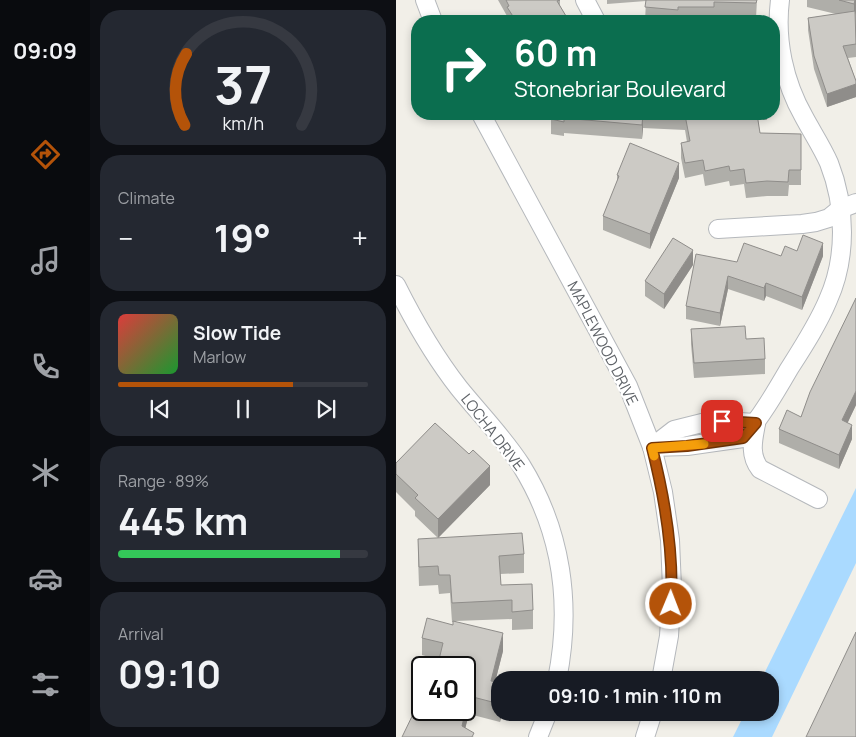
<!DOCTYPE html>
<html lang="en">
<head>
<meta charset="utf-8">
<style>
  :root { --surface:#171b24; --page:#242831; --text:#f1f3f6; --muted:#9ea1a6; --line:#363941; --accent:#b45309 }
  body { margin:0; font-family:Manrope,sans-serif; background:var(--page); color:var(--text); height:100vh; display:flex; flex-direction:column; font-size:19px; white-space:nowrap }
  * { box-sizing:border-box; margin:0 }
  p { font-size:16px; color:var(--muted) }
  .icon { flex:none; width:28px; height:28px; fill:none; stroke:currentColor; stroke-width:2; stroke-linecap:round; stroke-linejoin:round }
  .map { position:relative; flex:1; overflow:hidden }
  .sheet { display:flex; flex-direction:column; gap:10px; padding:10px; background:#0d0f14; width:306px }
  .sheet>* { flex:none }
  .banner { position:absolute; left:15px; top:15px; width:369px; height:105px; border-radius:20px; box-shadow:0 2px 8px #0003; background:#0b6e4f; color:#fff; overflow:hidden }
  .speed { position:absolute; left:15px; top:656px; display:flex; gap:10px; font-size:25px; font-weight:700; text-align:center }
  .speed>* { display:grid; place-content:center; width:65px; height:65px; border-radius:50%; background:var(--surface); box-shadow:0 2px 8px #0003; line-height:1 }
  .speed .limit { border:2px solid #111; border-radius:8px; background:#fff; color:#111 }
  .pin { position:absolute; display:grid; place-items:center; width:42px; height:42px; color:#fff; margin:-21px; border-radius:10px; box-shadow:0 2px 8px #0006 }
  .me { position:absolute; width:55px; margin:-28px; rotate:1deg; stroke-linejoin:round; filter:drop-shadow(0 0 4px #0008) }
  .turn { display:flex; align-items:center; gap:18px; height:105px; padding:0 20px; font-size:22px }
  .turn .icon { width:65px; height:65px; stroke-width:2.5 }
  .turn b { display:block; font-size:35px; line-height:42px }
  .big { font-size:38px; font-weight:700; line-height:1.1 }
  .sheet .tile { flex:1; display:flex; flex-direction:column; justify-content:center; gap:8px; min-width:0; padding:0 18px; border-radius:20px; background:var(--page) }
  .sheet .dial { align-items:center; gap:0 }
  .dial svg { height:130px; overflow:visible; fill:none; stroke:var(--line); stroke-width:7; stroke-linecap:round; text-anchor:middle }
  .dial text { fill:var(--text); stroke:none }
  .song { display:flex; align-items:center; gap:15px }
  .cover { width:60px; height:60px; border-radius:8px; background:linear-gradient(135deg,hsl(0 70% 55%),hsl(130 70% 35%)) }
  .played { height:5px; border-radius:2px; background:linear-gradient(90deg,var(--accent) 70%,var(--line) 70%) }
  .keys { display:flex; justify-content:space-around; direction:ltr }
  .heat { display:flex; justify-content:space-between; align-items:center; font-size:28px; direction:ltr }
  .charge { height:8px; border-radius:4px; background:linear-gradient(90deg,#34c759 89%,var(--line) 0) }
  .trip { position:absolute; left:95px; top:671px; width:288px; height:50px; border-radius:20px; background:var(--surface); box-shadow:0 2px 8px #0003; font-weight:700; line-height:50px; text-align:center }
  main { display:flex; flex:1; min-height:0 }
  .menu { display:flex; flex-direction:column; width:90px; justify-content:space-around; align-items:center; background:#090b0e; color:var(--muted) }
  .menu .icon { width:35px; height:35px }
  .menu .selected { color:var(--accent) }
  .menu b { font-size:22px; color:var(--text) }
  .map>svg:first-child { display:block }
  .water { fill:#aadaff }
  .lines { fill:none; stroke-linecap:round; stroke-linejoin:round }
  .minor-casing { stroke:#b5b8bc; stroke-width:20 }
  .minor { stroke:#fff; stroke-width:18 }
  .wall { fill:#afaea9 }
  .shaded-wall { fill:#8f8d8a }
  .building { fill:#cccac5; stroke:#8f8d8a }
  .route-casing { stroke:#753606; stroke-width:12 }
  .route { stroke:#b45309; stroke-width:9 }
  .slow { stroke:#f59e0b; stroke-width:9 }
  .labels { text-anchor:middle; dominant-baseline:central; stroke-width:4.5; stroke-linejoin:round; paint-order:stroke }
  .street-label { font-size:15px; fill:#5f6368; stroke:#fff }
</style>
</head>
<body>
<main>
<nav class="menu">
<b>09:09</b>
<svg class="icon selected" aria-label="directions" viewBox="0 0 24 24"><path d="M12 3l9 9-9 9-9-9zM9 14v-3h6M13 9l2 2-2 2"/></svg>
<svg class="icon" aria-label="music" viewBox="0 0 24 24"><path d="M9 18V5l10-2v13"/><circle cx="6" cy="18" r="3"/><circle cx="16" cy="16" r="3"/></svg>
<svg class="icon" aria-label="phone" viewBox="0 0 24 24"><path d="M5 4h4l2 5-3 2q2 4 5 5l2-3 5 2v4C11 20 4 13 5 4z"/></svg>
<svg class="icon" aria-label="climate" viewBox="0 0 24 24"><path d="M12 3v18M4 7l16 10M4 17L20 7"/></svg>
<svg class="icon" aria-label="car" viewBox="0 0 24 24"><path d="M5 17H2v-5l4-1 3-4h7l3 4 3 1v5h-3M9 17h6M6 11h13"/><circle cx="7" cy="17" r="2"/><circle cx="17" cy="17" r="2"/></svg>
<svg class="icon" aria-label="filters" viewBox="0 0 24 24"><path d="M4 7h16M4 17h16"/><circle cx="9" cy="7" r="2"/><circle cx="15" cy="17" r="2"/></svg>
</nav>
<section class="sheet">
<div class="tile dial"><svg viewBox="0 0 100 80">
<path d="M14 69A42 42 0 1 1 86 69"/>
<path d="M14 69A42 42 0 0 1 15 25" stroke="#b45309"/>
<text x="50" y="56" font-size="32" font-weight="700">37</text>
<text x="50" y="72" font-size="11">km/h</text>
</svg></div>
<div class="tile"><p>Climate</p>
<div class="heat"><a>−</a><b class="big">19°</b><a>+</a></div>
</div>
<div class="tile">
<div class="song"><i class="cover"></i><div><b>Slow Tide</b><p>Marlow</p></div></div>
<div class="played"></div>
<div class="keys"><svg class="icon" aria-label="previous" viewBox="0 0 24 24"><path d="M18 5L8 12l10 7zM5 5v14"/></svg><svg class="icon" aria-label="pause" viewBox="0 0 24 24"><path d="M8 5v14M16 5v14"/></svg><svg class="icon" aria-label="next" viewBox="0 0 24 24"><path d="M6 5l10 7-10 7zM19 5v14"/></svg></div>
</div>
<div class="tile"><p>Range · 89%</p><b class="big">445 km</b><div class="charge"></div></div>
<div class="tile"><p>Arrival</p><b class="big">09:10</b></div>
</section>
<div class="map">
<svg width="460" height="737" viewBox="0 0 460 737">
  <rect width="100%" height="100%" fill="#f1efe8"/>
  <path class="water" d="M460,488V563L376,737H337L349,713L374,712V680H365Z"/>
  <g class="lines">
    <defs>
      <g id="minor">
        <path d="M29,0L37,21"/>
        <path d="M189,0L200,21"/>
        <path d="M85,114L232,386L256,447L267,492L274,540L276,588L273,636L265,680"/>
        <path d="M322,229L406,224L420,222L433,218L444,209L460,203"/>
        <path d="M0,285C18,321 38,356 63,388C84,414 107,437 125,465C166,531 176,605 161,680"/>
        <path d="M360,424C357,440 353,455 364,469L422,499"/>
        <path d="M256,447L291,446L347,438C365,417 379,393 393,369C407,347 422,324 432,300C451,258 450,206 433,163C426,147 416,132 408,117C388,82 379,40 384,0"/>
        <path d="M256,447L278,430L306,423L326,421L360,423"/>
        <path d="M142,737L152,712"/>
        <path d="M249,737L257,712"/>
      </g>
    </defs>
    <use href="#minor" class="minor-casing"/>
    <use href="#minor" class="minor"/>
  </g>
  <g class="wall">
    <path d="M102,0H164V6L173,21H112L111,16Z"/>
    <path d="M211,0H361L360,18L318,16V21H249L250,1L211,4Z"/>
    <path d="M411,0H460V57L452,58L460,81V97L431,107L418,69L412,30V18L440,14L411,7Z"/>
    <path d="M156,114H371V120H362L364,133L405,134V185H393L392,196H371L350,198L348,184L334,186L333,181L309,186L307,174L289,178L285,158V143L291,142L289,130L247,128L246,139L168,133V136L155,134V119Z"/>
    <path d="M221,175L283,178L254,249L207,230V216L221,183Z"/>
    <path d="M401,251L427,256L406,310L370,296L368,301L332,289L324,326L290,319V306L341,262L385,256Z"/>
    <path d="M297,265L268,309L249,296V281Z"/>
    <path d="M460,298V405L451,423L456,439L443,469L383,443V429L405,417Z"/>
    <path d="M295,329L350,339L369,359V374L298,378L295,344Z"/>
    <path d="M0,463L94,485L42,538L19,516V511L0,492Z"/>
    <path d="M22,539L128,554V573L104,574L105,585L137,610V629L116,630V619L59,621L107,651L99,682L104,683V712H106L104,722L73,714L69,728L78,737L26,710H69L43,660L26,655V638L57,625V622H56L54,593L43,594L42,585L23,586L22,557Z"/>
  </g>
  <g class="shaded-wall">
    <path d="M459,0H460V12L458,18V4Z"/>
    <path d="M460,84V97L431,107V94Z"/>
    <path d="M247,114V128L246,139V125Z"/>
    <path d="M283,163V178L254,249V234Z"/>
    <path d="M427,243V256L406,310V297Z"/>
    <path d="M297,250V265L268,309V294Z"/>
    <path d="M332,276V289L324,326V313Z"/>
    <path d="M370,283V296L368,301V288Z"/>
    <path d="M460,391V405L446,435V420Z"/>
    <path d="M456,425V439L443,469V455Z"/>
    <path d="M94,466V485L42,538V519Z"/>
    <path d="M107,633V651L95,698V681Z"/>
    <path d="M73,696V714L67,737L66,726Z"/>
    <path d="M104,712H106L104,722Z"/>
  </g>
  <g class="building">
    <path d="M110,0H164L161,1L173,21H120L111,7L113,6Z"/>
    <path d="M250,0H361L360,3L318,2V7H282V10L249,7Z"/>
    <path d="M443,0H459L458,4Z"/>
    <path d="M459,11L460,44L447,46L460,81V84L431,94L418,56L412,18Z"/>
    <path d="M156,114H247L246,125L168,118V122L155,119Z"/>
    <path d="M263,114H361L364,133L405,134V170H393L392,182L371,181L350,183L348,169L334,171L333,166L309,171L307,160L289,163L285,143L294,141L289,115Z"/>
    <path d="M234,143L283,163L254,234L207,216L223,176L221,175Z"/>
    <path d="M407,235L427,243L406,297L370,283L368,288L332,276L324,313L290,306L300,254L341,262L348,243L385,256L389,246L401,251Z"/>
    <path d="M277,238L297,250L268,294L249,281Z"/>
    <path d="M460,298V391L446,420L456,425L443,455L383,429L391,410L405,417L414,392Z"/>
    <path d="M349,326L350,339L368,338L369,359L298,363L295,329Z"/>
    <path d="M39,423L73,454L77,450L94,466L42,519L19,498L22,495L0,474V463Z"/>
    <path d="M126,533L128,554L103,556L105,585L136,584L137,610L116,612V600L56,603L54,575H43L42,566L23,567L22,539Z"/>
    <path d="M31,618L57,625V621L107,633L95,681L104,683V704L73,696L66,726L78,733L76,737H6L22,704L26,706V710H69V668H41L47,643L26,638Z"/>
    <path d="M460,632V737H410Z"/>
  </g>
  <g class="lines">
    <defs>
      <path id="route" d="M275,604C278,551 269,499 256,448L291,446L347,438L360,423L326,421"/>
    </defs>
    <use href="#route" class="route-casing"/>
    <use href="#route" class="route"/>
    <path class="slow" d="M258,456L256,448L308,444"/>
  </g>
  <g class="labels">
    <g class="street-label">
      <text transform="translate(207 343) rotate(63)">MAPLEWOOD DRIVE</text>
      <text transform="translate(97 432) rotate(52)">LOCHA DRIVE</text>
    </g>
  </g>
</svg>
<div class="speed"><div class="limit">40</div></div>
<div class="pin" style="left:326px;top:421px;background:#d93025"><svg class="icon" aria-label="arrive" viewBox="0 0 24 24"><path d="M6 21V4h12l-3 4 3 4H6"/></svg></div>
<svg class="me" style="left:275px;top:604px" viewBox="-20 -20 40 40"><circle r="17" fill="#b45309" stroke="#fff" stroke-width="3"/><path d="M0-11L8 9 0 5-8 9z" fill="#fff"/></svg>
<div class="trip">09:10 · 1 min · 110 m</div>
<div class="banner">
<div class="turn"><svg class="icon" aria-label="right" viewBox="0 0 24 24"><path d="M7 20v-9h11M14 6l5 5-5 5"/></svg><div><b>60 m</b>Stonebriar Boulevard</div></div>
</div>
</div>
</main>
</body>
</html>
